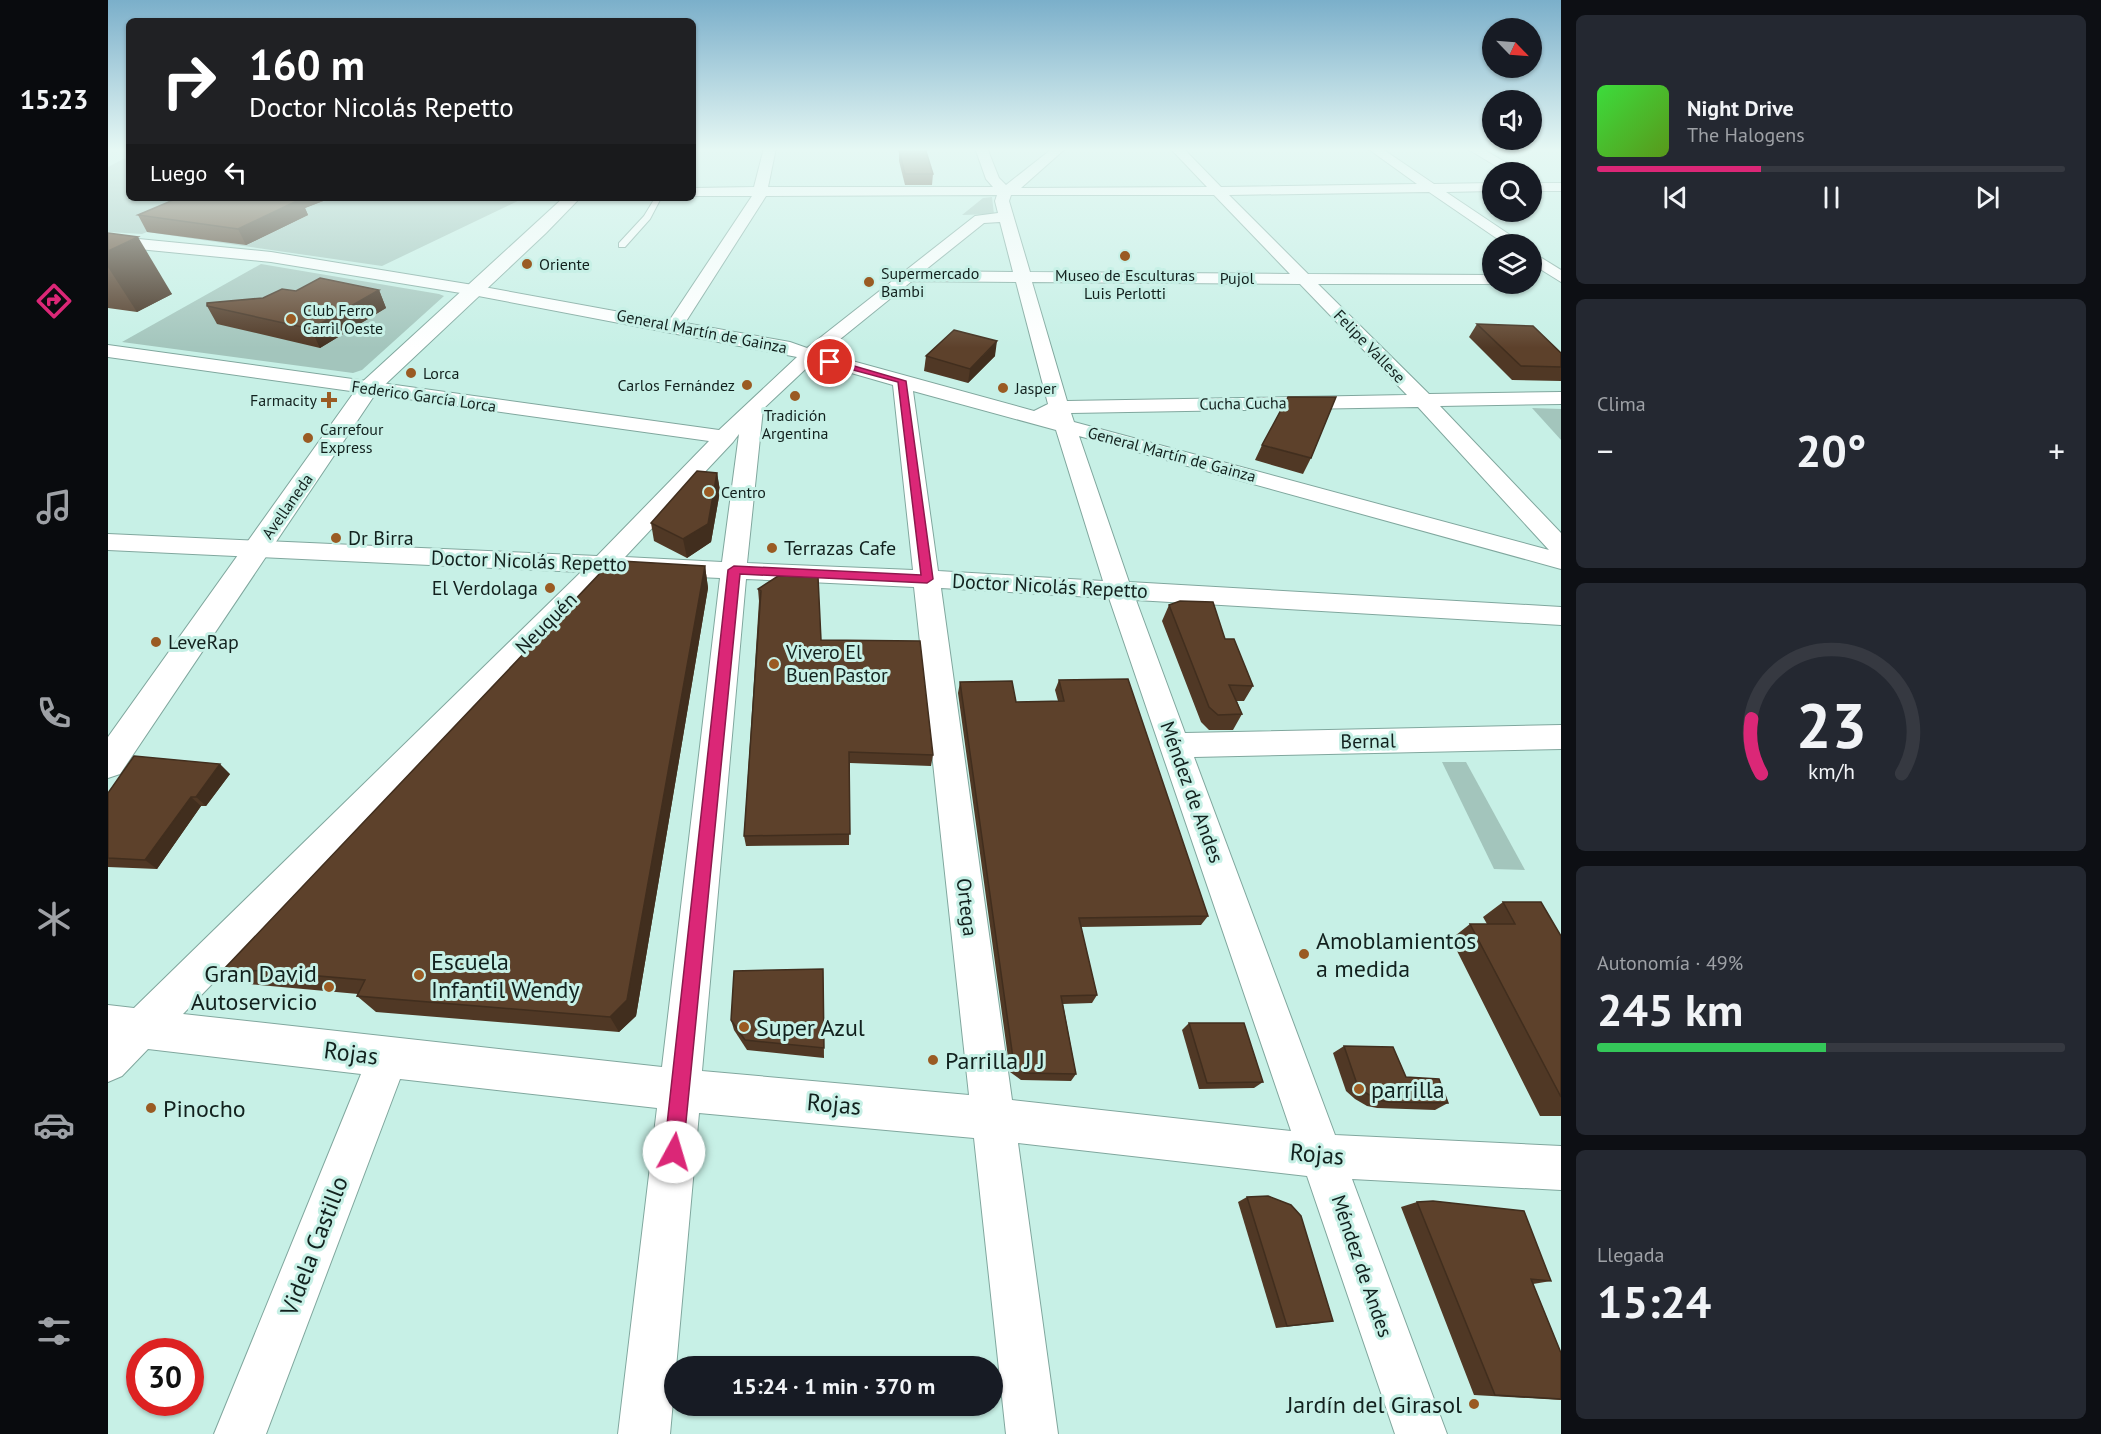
<!DOCTYPE html>
<html lang="es">
<head>
<meta charset="utf-8">
<style>
  :root { --surface:#171b24; --page:#242831; --text:#f1f3f6; --muted:#9ea1a6; --line:#363941; --accent:#db2777 }
  body { margin:0; font-family:"PT Sans",sans-serif; background:var(--page); color:var(--text); height:100vh; display:flex; flex-direction:column; font-size:22px; white-space:nowrap }
  * { box-sizing:border-box; margin:0 }
  p { font-size:20px; color:var(--muted) }
  .icon { flex:none; width:33px; height:33px; fill:none; stroke:currentColor; stroke-width:2; stroke-linecap:round; stroke-linejoin:round }
  .map { position:relative; flex:1; overflow:hidden }
  .sheet { display:flex; flex-direction:column; gap:15px; padding:15px; background:#0d0f14; width:540px }
  .sheet>* { flex:none }
  .top-card { position:absolute; left:18px; top:18px; width:570px; height:183px; border-radius:9px; box-shadow:0 2px 4px #0004; background:#202124; color:#fff; overflow:hidden }
  .needle { width:39px; rotate:115deg }
  .tools { position:absolute; left:1374px; top:18px; display:grid; gap:12px }
  .tools a { display:grid; place-items:center; width:60px; height:60px; border-radius:50%; background:var(--surface); box-shadow:0 2px 4px #0004; font-size:30px }
  .speed { position:absolute; left:18px; top:1338px; display:flex; gap:12px; font-size:30px; font-weight:700; text-align:center }
  .speed>* { display:grid; place-content:center; width:78px; height:78px; border-radius:50%; background:var(--surface); box-shadow:0 2px 4px #0004; line-height:1 }
  .speed .limit { border:9px solid #d22; background:#fff; color:#111 }
  .pin { position:absolute; display:grid; place-items:center; width:51px; height:51px; color:#fff; margin:-26px; border:3px solid #fff; border-radius:50%; box-shadow:0 2px 6px #0007 }
  .me { position:absolute; width:66px; margin:-33px; rotate:6deg; stroke-linejoin:round; filter:drop-shadow(0 0 4px #0008) }
  .turn { display:flex; align-items:center; gap:21px; height:126px; padding:0 24px; font-size:27px }
  .turn .icon { width:78px; height:78px; stroke-width:2.5 }
  .turn b { display:block; font-size:42px; line-height:51px }
  .then { display:flex; align-items:center; height:57px; padding:0 24px; background:#0003; gap:12px; font-size:22px }
  .big { font-size:45px; font-weight:700; line-height:1.1 }
  .sheet .card { flex:1; display:flex; flex-direction:column; justify-content:center; gap:9px; min-width:0; padding:0 21px; border-radius:9px; background:var(--page) }
  .sheet .dial { align-items:center; gap:0 }
  .dial svg { height:156px; overflow:visible; fill:none; stroke:var(--line); stroke-width:7; stroke-linecap:round; text-anchor:middle }
  .dial text { fill:var(--text); stroke:none }
  .song { display:flex; align-items:center; gap:18px }
  .cover { width:72px; height:72px; border-radius:9px; background:linear-gradient(135deg,hsl(120 70% 55%),hsl(90 70% 35%)) }
  .played { height:6px; border-radius:3px; background:linear-gradient(90deg,var(--accent) 35%,var(--line) 35%) }
  .keys { display:flex; justify-content:space-around; direction:ltr }
  .heat { display:flex; justify-content:space-between; align-items:center; font-size:33px; direction:ltr }
  .charge { height:9px; border-radius:4px; background:linear-gradient(90deg,#34c759 49%,var(--line) 0) }
  .trip { position:absolute; left:556px; top:1356px; width:339px; height:60px; border-radius:30px; background:var(--surface); box-shadow:0 2px 4px #0004; font-weight:700; line-height:60px; text-align:center }
  main { display:flex; flex:1; min-height:0 }
  .tabs { display:flex; flex-direction:column; width:108px; justify-content:space-around; align-items:center; background:#090b0e; color:var(--muted) }
  .tabs .icon { width:42px; height:42px }
  .tabs .active { color:var(--accent) }
  .tabs b { font-size:27px; color:var(--text) }
  .map>svg:first-child { display:block }
  .green { fill:#a3c5bc }
  .lines { fill:none; stroke-linecap:round; stroke-linejoin:round }
  .service-casing { stroke:#80a79e; stroke-width:2 }
  .minor-casing { stroke:#80a79e; stroke-width:2 }
  .tertiary-casing { stroke:#80a79e; stroke-width:2 }
  .service { fill:#fff; fill-rule:evenodd }
  .minor { fill:#fff; fill-rule:evenodd }
  .tertiary { fill:#fff; fill-rule:evenodd }
  .wall { fill:#503825 }
  .shaded-wall { fill:#412e1e }
  .building { fill:#5d412b; stroke:#412e1e; stroke-width:1.5 }
  .route { fill:#db2777; stroke:#8e194d; stroke-width:1.5 }
  .poi-dot { fill:#9a5b23; stroke:#c7f0e6; stroke-width:2 }
  .labels { text-anchor:middle; dominant-baseline:central; stroke-width:6; stroke-linejoin:round; paint-order:stroke }
  .far-poi-label { font-size:16px; fill:#12211e; stroke:#c7f0e6; text-anchor:start }
  .far-street-label { font-size:16px; fill:#12211e; stroke:#c7f0e6 }
  .poi-label { font-size:20px; fill:#12211e; stroke:#c7f0e6; text-anchor:start }
  .street-label { font-size:20px; fill:#12211e; stroke:#c7f0e6 }
  .near-poi-label { font-size:24px; fill:#12211e; stroke:#c7f0e6; text-anchor:start }
  .near-street-label { font-size:24px; fill:#12211e; stroke:#c7f0e6 }
</style>
</head>
<body>
<main>
<nav class="tabs">
<b>15:23</b>
<svg class="icon active" aria-label="directions" viewBox="0 0 24 24"><path d="M12 3l9 9-9 9-9-9zM9 14v-3h6M13 9l2 2-2 2"/></svg>
<svg class="icon" aria-label="music" viewBox="0 0 24 24"><path d="M9 18V5l10-2v13"/><circle cx="6" cy="18" r="3"/><circle cx="16" cy="16" r="3"/></svg>
<svg class="icon" aria-label="phone" viewBox="0 0 24 24"><path d="M5 4h4l2 5-3 2q2 4 5 5l2-3 5 2v4C11 20 4 13 5 4z"/></svg>
<svg class="icon" aria-label="climate" viewBox="0 0 24 24"><path d="M12 3v18M4 7l16 10M4 17L20 7"/></svg>
<svg class="icon" aria-label="car" viewBox="0 0 24 24"><path d="M5 17H2v-5l4-1 3-4h7l3 4 3 1v5h-3M9 17h6M6 11h13"/><circle cx="7" cy="17" r="2"/><circle cx="17" cy="17" r="2"/></svg>
<svg class="icon" aria-label="filters" viewBox="0 0 24 24"><path d="M4 7h16M4 17h16"/><circle cx="9" cy="7" r="2"/><circle cx="15" cy="17" r="2"/></svg>
</nav>
<div class="map">
<svg width="1453" height="1434" viewBox="0 0 1453 1434">
  <rect width="100%" height="100%" fill="#c7f0e6"/>
  <g class="green">
    <path d="M21,156V198H416L274,266L39,232L34,234L0,232V167Z"/>
    <path d="M884,197L886,214L854,215L875,198Z"/>
    <path d="M153,264L331,294L336,296L254,370L245,373L14,342Z"/>
    <path d="M1424,408L1453,409V440Z"/>
    <path d="M1334,762H1358L1417,870L1386,869Z"/>
  </g>
  <g class="lines">
    <defs>
      <path id="service" d="M547,198H553L542,219L517,247H511V243L536,216Z"/>
      <g id="minor">
        <path d="M656,148H668L660,187H885L878,179L867,148H879L891,178L898,185L945,148H958L913,188L1099,187L1062,148H1075L1113,187L1309,184L1259,148H1273L1326,184L1384,183V191L1338,192L1411,241L1413,244H1397L1321,192L1121,195L1200,274L1384,275V284H1390H1210L1321,394L1453,392V404L1332,406L1453,533V569L971,436L1021,582L1453,607V625L1028,600L1077,733L1453,725V749L1086,757L1227,1135L1453,1146V1190L1244,1179L1339,1434H1287L1199,1176L910,1143L950,1434H898L866,1138L591,1113L562,1434H510L549,1108L292,1079L158,1434H106L253,1074L40,1049L14,1076L0,1082V1005L26,1008L473,572L0,550V534L489,556L601,441L0,357V345L611,430L689,357L365,295L163,262L0,246V236L163,252L365,285L561,321L644,196H585V188L646,187ZM889,195L887,201L890,213L867,216L699,348L682,342L577,323L658,196ZM903,195H1106L1182,274L922,272L901,201ZM892,222L905,272L816,271L876,223ZM804,281L908,282L940,404L926,411L715,353ZM924,282L1192,284L1299,395L959,401ZM705,362L785,385L805,570L639,563L655,409ZM805,391L948,430L995,581L830,571ZM1310,407L1441,550L966,422L963,413ZM631,434L614,562L517,557L625,442ZM502,573L612,578L554,1067L75,1014ZM638,579L806,587L861,1095L594,1071ZM833,588L1001,598L1183,1131L904,1100Z"/>
        <path d="M1358,148H1373L1414,172H1398Z"/>
        <rect x="1424" y="183" width="29" height="8"/>
        <path d="M1424,252L1453,270V282L1424,264Z"/>
      </g>
      <path id="tertiary" d="M455,198H472L438,233L268,393L12,774L0,778V737L252,384Z"/>
    </defs>
    <use href="#service" class="service-casing"/>
    <use href="#minor" class="minor-casing"/>
    <use href="#tertiary" class="tertiary-casing"/>
    <use href="#service" class="service"/>
    <use href="#minor" class="minor"/>
    <use href="#tertiary" class="tertiary"/>
  </g>
  <g class="wall">
    <path d="M794,148H797L825,174L824,185H797L791,161V150H794Z"/>
    <path d="M70,198H223L197,208L200,215L138,245L39,232L30,215Z"/>
    <path d="M0,233L64,294L29,312L0,308Z"/>
    <path d="M271,290L278,308L212,348L109,324L99,306L155,298L188,291Z"/>
    <path d="M1369,324L1453,353V381L1404,380L1361,337Z"/>
    <path d="M818,356H887L860,383L816,371Z"/>
    <path d="M1154,445L1203,458L1195,474L1147,460Z"/>
    <path d="M609,473L612,491L603,542L579,558L546,541L543,523Z"/>
    <path d="M597,566L600,588L528,1016L511,1032L268,1012L249,996L250,994L140,984L117,968Z"/>
    <path d="M650,589L713,640L825,755L823,766L742,763L741,845L638,846L636,836L651,601Z"/>
    <path d="M1061,605L1145,686L1136,701H1129L1134,714L1125,730H1101L1093,722L1054,621Z"/>
    <path d="M951,680L1100,916L1093,925L973,927L989,995L984,1003L955,1004L968,1074L963,1081L913,1080L902,1072L850,693L852,682L908,702L950,701L947,690Z"/>
    <path d="M122,774L98,806H93L49,869L0,867V793Z"/>
    <path d="M1395,902L1453,936V1116H1432L1343,939L1362,924H1379L1375,917Z"/>
    <path d="M715,969L716,1058L639,1050L626,1030L623,1020Z"/>
    <path d="M1081,1023L1155,1082L1146,1088L1091,1089L1074,1030Z"/>
    <path d="M1236,1046L1298,1077L1340,1103L1327,1110L1269,1108L1259,1106L1247,1099L1238,1091L1225,1053Z"/>
    <path d="M1139,1197L1213,1323L1168,1328L1130,1202Z"/>
    <path d="M1309,1202L1443,1281L1425,1284L1453,1353V1400L1366,1395L1293,1207Z"/>
  </g>
  <g class="shaded-wall">
    <path d="M181,198H223L197,208L200,215L138,245L130,229Z"/>
    <path d="M30,237L64,294L29,312L0,267V251Z"/>
    <path d="M271,290L278,308L212,348L203,329Z"/>
    <path d="M889,341L887,356L860,383L862,369Z"/>
    <path d="M609,473L612,491L603,542L579,558L575,539Z"/>
    <path d="M597,566L600,588L528,1016L511,1032L502,1017Z"/>
    <path d="M112,764L122,774L98,806L88,797Z"/>
    <path d="M83,797L93,806L49,869L37,860Z"/>
  </g>
  <g class="building">
    <path d="M797,148H817L825,174H797L791,150H797Z"/>
    <path d="M70,198H190L193,199L130,229L30,215Z"/>
    <path d="M0,233L30,237L0,251Z"/>
    <path d="M212,278L271,290L203,329L99,306V303L155,298L174,289L188,291Z"/>
    <path d="M1369,324L1425,326L1453,353V367L1413,366Z"/>
    <path d="M846,330L889,341L862,369L818,356Z"/>
    <path d="M1180,397H1228L1203,458L1154,445Z"/>
    <path d="M589,471L609,473L600,524L575,539L543,523Z"/>
    <path d="M513,561L597,566L519,1000L502,1017L249,996L257,980L117,968L498,567Z"/>
    <path d="M670,576L710,577L713,640L812,641L825,755L741,752L742,834L636,836L653,591L650,589Z"/>
    <path d="M1072,601L1105,602L1117,639H1126L1145,686L1121,685L1134,714L1110,715L1101,707L1061,605Z"/>
    <path d="M1020,679L1100,916L971,918L989,995L953,996L968,1074L917,1073L906,1065L852,682L904,681L908,702L956,701L951,680Z"/>
    <path d="M26,756L112,764L88,797H83L37,860L0,858V793Z"/>
    <path d="M1395,902H1433L1453,936V1097L1362,924H1407Z"/>
    <path d="M715,969L716,1048L637,1040L623,1020L626,971Z"/>
    <path d="M1081,1023H1136L1155,1082L1099,1083Z"/>
    <path d="M1236,1046L1285,1047L1298,1077L1331,1079L1340,1103L1281,1102L1270,1100L1258,1093L1249,1084Z"/>
    <path d="M1160,1196L1183,1205L1193,1216L1225,1321L1179,1326L1139,1197Z"/>
    <path d="M1325,1201L1416,1211L1443,1281L1423,1279L1453,1353V1399L1387,1395L1309,1202Z"/>
  </g>
  <linearGradient id="sky" x2="0" y2="1"><stop stop-color="#7bafca"/><stop offset="0.43" stop-color="#e6f8f4"/><stop offset="1" stop-color="#e6f8f4" stop-opacity="0"/></linearGradient>
  <rect width="1453" height="348" fill="url(#sky)"/>
  <path class="route" d="M722,359L798,381L825,579L819,583L632,574L575,1152L573,1159L566,1162L558,1159L556,1152L620,570L626,566L813,575L790,382L719,363V360Z"/>
  <g class="poi-dot">
    <circle cx="1017" cy="256" r="6"/>
    <circle cx="419" cy="264" r="6"/>
    <circle cx="761" cy="282" r="6"/>
    <circle cx="183" cy="319" r="6"/>
    <circle cx="303" cy="373" r="6"/>
    <circle cx="639" cy="385" r="6"/>
    <circle cx="895" cy="388" r="6"/>
    <circle cx="687" cy="396" r="6"/>
    <path d="M218 391h6v6h6v6h-6v6h-6v-6h-6v-6h6z"/>
    <circle cx="200" cy="438" r="6"/>
    <circle cx="601" cy="492" r="6"/>
    <circle cx="228" cy="538" r="6"/>
    <circle cx="664" cy="548" r="6"/>
    <circle cx="442" cy="588" r="6"/>
    <circle cx="48" cy="642" r="6"/>
    <circle cx="666" cy="664" r="6"/>
    <circle cx="1196" cy="954" r="6"/>
    <circle cx="311" cy="975" r="6"/>
    <circle cx="221" cy="987" r="6"/>
    <circle cx="636" cy="1027" r="6"/>
    <circle cx="825" cy="1060" r="6"/>
    <circle cx="1251" cy="1089" r="6"/>
    <circle cx="43" cy="1108" r="6"/>
    <circle cx="1366" cy="1404" r="6"/>
  </g>
  <g class="labels">
    <g class="far-poi-label">
      <text x="431" y="264">Oriente</text>
      <text x="773" y="273">Supermercado<tspan x="773" dy="18">Bambi</tspan></text>
      <text x="1017" y="275" text-anchor="middle">Museo de Esculturas<tspan x="1017" dy="18">Luis Perlotti</tspan></text>
      <text x="195" y="310">Club Ferro<tspan x="195" dy="18">Carril Oeste</tspan></text>
      <text x="315" y="373">Lorca</text>
      <text x="627" y="385" text-anchor="end">Carlos Fernández</text>
      <text x="907" y="388">Jasper</text>
      <text x="209" y="400" text-anchor="end">Farmacity</text>
      <text x="687" y="415" text-anchor="middle">Tradición<tspan x="687" dy="18">Argentina</tspan></text>
      <text x="212" y="429">Carrefour<tspan x="212" dy="18">Express</tspan></text>
      <text x="613" y="492">Centro</text>
    </g>
    <g class="far-street-label">
      <text x="1129" y="278">Pujol</text>
      <text transform="translate(594 331) rotate(11)">General Martín de Gainza</text>
      <text transform="translate(1262 346) rotate(46)">Felipe Vallese</text>
      <text transform="translate(316 396) rotate(8)">Federico García Lorca</text>
      <text transform="translate(1135 403) rotate(-1)">Cucha Cucha</text>
      <text transform="translate(1064 454) rotate(15)">General Martín de Gainza</text>
      <text transform="translate(179 506) rotate(-55)">Avellaneda</text>
    </g>
    <g class="poi-label">
      <text x="240" y="538">Dr Birra</text>
      <text x="676" y="548">Terrazas Cafe</text>
      <text x="430" y="588" text-anchor="end">El Verdolaga</text>
      <text x="60" y="642">LeveRap</text>
      <text x="678" y="652">Vivero El<tspan x="678" dy="23">Buen Pastor</tspan></text>
    </g>
    <g class="street-label">
      <text transform="translate(421 561) rotate(2)">Doctor Nicolás Repetto</text>
      <text transform="translate(942 586) rotate(3)">Doctor Nicolás Repetto</text>
      <text transform="translate(438 623) rotate(-45)">Neuquén</text>
      <text transform="translate(1260 741) rotate(-1)">Bernal</text>
      <text transform="translate(1084 792) rotate(70)">Méndez de Andes</text>
      <text transform="translate(859 907) rotate(83)">Ortega</text>
      <text transform="translate(1254 1266) rotate(71)">Méndez de Andes</text>
    </g>
    <g class="near-poi-label">
      <text x="1208" y="940">Amoblamientos<tspan x="1208" dy="28">a medida</tspan></text>
      <text x="323" y="961">Escuela<tspan x="323" dy="28">Infantil Wendy</tspan></text>
      <text x="209" y="973" text-anchor="end">Gran David<tspan x="209" dy="28">Autoservicio</tspan></text>
      <text x="648" y="1027">Super Azul</text>
      <text x="837" y="1060">Parrilla J J</text>
      <text x="1263" y="1089">parrilla</text>
      <text x="55" y="1108">Pinocho</text>
      <text x="1354" y="1404" text-anchor="end">Jardín del Girasol</text>
    </g>
    <g class="near-street-label">
      <text transform="translate(243 1053) rotate(7)">Rojas</text>
      <text transform="translate(726 1104) rotate(5)">Rojas</text>
      <text transform="translate(1209 1154) rotate(5)">Rojas</text>
      <text transform="translate(206 1246) rotate(-69)">Videla Castillo</text>
    </g>
  </g>
</svg>
<div class="tools">
<a><svg class="needle" viewBox="-14 -14 28 28"><path d="M0-13l5 13h-10z" fill="#e53935"/><path d="M0 13l5-13h-10z" fill="#9ea1a6"/></svg></a>
<a><svg class="icon" aria-label="sound" viewBox="0 0 24 24"><path d="M4 9h4l5-4v14l-5-4H4zM17 9q2 3 0 6"/></svg></a>
<a><svg class="icon" aria-label="search" viewBox="0 0 24 24"><circle cx="10" cy="10" r="6"/><path d="M15 15l6 6"/></svg></a>
<a><svg class="icon" aria-label="layers" viewBox="0 0 24 24"><path d="M12 4l9 5-9 5-9-5zM3 14l9 5 9-5"/></svg></a>
</div>
<div class="speed"><div class="limit">30</div></div>
<div class="pin" style="left:722px;top:362px;background:#d93025"><svg class="icon" aria-label="arrive" viewBox="0 0 24 24"><path d="M6 21V4h12l-3 4 3 4H6"/></svg></div>
<svg class="me" style="left:566px;top:1152px" viewBox="-20 -20 40 40"><circle r="19" fill="#fff"/><path d="M0-13L10 11 0 6-10 11z" fill="#db2777"/></svg>
<div class="trip">15:24 · 1 min · 370 m</div>
<div class="top-card">
<div class="turn"><svg class="icon" aria-label="right" viewBox="0 0 24 24"><path d="M7 20v-9h11M14 6l5 5-5 5"/></svg><div><b>160 m</b>Doctor Nicolás Repetto</div></div>
<div class="then">Luego<svg class="icon" aria-label="left" viewBox="0 0 24 24"><path d="M17 20v-9H6M10 6l-5 5 5 5"/></svg></div>
</div>
</div>
<section class="sheet">
<div class="card">
<div class="song"><i class="cover"></i><div><b>Night Drive</b><p>The Halogens</p></div></div>
<div class="played"></div>
<div class="keys"><svg class="icon" aria-label="previous" viewBox="0 0 24 24"><path d="M18 5L8 12l10 7zM5 5v14"/></svg><svg class="icon" aria-label="pause" viewBox="0 0 24 24"><path d="M8 5v14M16 5v14"/></svg><svg class="icon" aria-label="next" viewBox="0 0 24 24"><path d="M6 5l10 7-10 7zM19 5v14"/></svg></div>
</div>
<div class="card"><p>Clima</p>
<div class="heat"><a>−</a><b class="big">20°</b><a>+</a></div>
</div>
<div class="card dial"><svg viewBox="0 0 100 80">
<path d="M14 69A42 42 0 1 1 86 69"/>
<path d="M14 69A42 42 0 0 1 9 41" stroke="#db2777"/>
<text x="50" y="56" font-size="32" font-weight="700">23</text>
<text x="50" y="72" font-size="11">km/h</text>
</svg></div>
<div class="card"><p>Autonomía · 49%</p><b class="big">245 km</b><div class="charge"></div></div>
<div class="card"><p>Llegada</p><b class="big">15:24</b></div>
</section>
</main>
</body>
</html>
